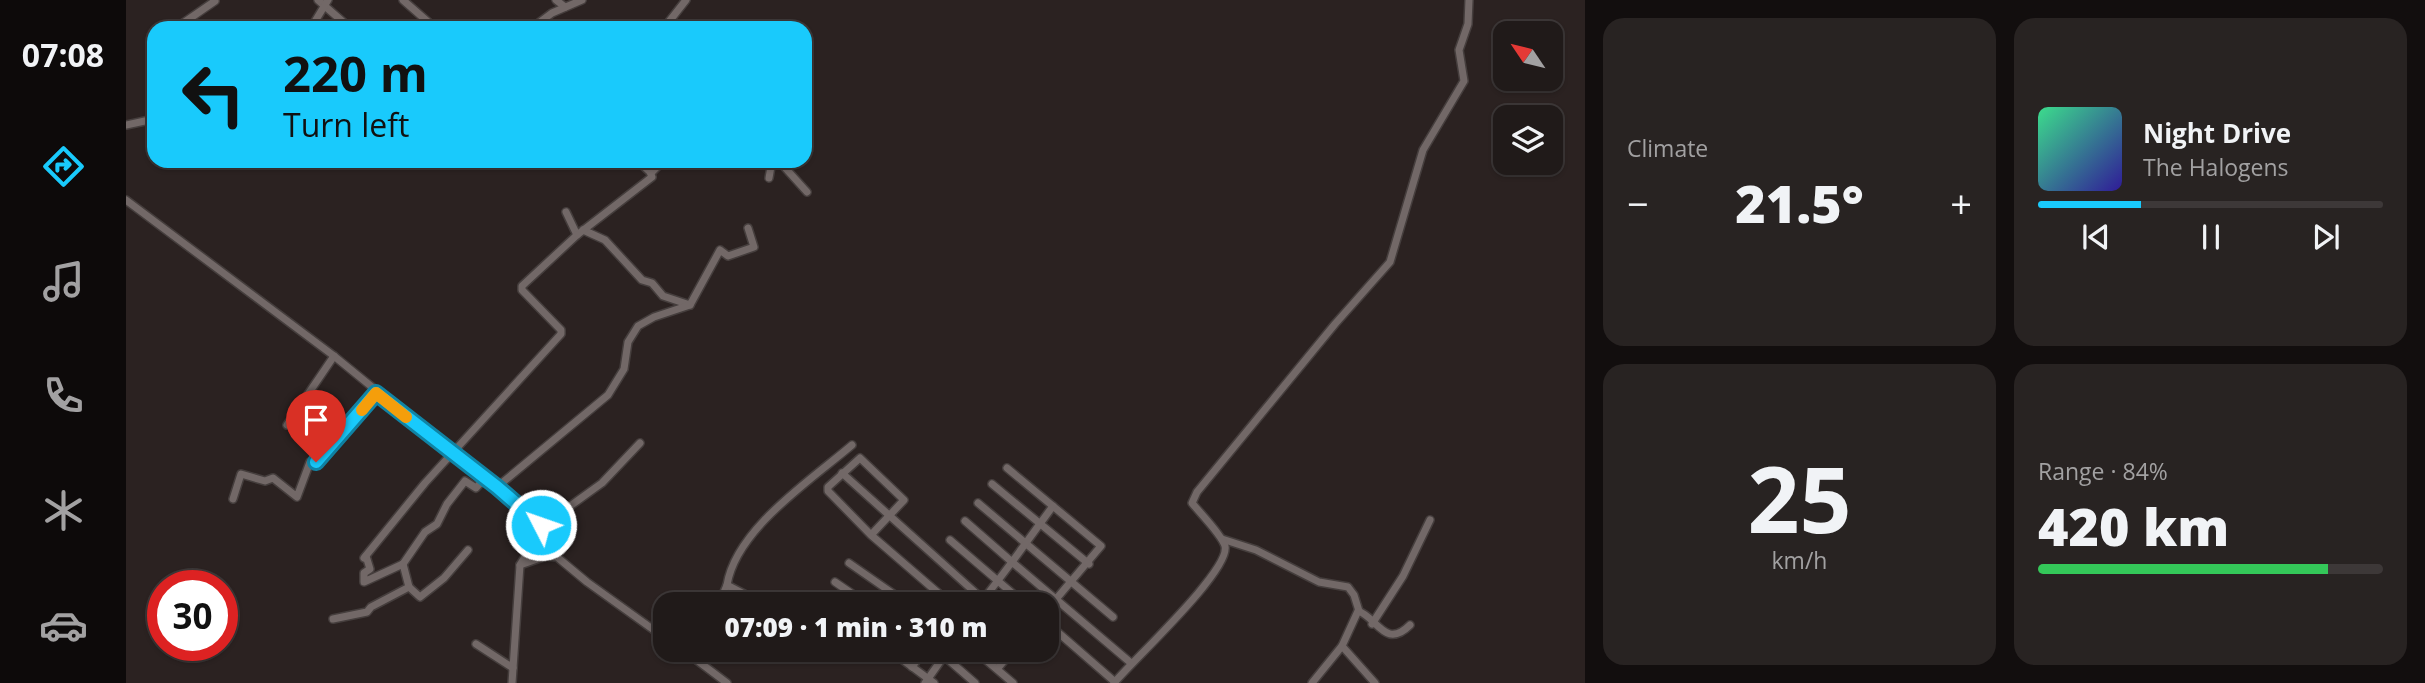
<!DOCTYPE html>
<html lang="en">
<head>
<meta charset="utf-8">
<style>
  :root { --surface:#201a19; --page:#282322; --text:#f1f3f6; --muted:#a2a1a2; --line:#3d3838; --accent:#19cafc }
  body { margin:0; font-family:"Open Sans",sans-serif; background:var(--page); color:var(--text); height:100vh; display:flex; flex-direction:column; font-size:26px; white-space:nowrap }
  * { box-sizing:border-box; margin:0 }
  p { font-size:23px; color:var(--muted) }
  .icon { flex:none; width:38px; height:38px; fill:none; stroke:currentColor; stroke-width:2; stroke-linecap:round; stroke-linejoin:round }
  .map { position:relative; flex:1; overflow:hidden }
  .sheet { display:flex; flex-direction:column; gap:18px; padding:18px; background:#120e0e; width:840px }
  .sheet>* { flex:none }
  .banner { position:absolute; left:21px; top:21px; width:665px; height:147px; border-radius:21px; box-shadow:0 2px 5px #0004,0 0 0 2px var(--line); background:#19cafc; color:#111; overflow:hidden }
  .needle { width:46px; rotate:305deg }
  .fabs { position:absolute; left:1367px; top:21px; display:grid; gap:14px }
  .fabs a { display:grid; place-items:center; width:70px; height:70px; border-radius:14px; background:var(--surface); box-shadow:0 2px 5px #0004,0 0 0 2px var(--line); font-size:35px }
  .speed { position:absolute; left:21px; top:570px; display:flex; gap:14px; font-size:35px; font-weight:700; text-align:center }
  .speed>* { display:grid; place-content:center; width:91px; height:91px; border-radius:50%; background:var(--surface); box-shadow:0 2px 5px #0004,0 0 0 2px var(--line); line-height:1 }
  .speed .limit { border:10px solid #d22; background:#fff; color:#111 }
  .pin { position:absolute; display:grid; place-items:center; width:60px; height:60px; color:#fff; margin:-72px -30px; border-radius:50% 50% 50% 0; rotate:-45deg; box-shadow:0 0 7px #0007 }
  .pin .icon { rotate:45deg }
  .me { position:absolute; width:77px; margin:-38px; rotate:311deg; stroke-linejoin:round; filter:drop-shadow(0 0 5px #0008) }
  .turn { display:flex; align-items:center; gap:24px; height:147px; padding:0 21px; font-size:32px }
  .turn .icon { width:91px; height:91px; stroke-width:2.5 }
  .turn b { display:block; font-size:49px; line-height:60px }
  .big { font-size:52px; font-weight:800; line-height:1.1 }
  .sheet .tile { flex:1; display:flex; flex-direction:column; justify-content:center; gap:10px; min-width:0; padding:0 24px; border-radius:21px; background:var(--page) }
  .sheet .dial { align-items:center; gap:0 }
  .dial b { font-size:91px; line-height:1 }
  .song { display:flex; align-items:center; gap:21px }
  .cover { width:84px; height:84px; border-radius:10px; background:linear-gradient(135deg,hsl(150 70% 55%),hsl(250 70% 35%)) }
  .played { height:7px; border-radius:4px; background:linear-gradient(90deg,var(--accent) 30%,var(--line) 30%) }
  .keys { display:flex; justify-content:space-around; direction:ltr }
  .heat { display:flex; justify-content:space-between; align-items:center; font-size:38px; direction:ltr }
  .charge { height:10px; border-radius:5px; background:linear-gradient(90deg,#34c759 84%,var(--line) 0) }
  .sheet .tiles { flex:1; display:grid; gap:18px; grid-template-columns:repeat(2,1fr) }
  .trip { position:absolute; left:527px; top:592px; width:406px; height:70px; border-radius:21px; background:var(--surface); box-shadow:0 2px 5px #0004,0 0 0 2px var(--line); font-weight:800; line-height:70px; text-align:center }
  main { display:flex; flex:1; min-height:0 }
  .tabs { display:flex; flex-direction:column; width:126px; justify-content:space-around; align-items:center; background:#0d0a0a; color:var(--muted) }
  .tabs .icon { width:49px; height:49px }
  .tabs .active { color:var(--accent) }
  .tabs b { font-size:32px; color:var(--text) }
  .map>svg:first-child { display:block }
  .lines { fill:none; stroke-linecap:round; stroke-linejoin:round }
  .street-casing { stroke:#453e3d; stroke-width:10 }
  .street { stroke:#726867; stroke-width:7 }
  .route-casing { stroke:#1083a4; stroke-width:18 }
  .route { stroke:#19cafc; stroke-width:12 }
  .slow { stroke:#f59e0b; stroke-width:12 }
</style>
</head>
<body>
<main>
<nav class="tabs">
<b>07:08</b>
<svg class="icon active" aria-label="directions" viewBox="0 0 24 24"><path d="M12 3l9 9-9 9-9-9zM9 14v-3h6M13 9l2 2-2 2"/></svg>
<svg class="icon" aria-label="music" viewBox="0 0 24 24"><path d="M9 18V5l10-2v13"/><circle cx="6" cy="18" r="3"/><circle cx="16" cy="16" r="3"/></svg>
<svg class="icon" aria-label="phone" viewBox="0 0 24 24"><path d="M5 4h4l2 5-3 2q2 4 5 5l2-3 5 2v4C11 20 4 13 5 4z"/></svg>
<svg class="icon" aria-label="climate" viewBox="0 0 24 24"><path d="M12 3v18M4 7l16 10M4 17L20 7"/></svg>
<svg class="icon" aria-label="car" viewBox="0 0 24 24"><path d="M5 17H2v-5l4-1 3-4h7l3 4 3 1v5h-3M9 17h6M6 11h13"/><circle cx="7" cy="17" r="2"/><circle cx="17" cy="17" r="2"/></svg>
</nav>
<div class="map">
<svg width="1459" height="683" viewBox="0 0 1459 683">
  <rect width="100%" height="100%" fill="#2b2221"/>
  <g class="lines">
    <defs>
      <g id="street">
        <path d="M192,0L224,28"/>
        <path d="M277,0L309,28"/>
        <path d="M430,0L439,7"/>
        <path d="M188,23L202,0"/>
        <path d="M50,28L89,1"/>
        <path d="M406,28L426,13L456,0"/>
        <path d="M538,28L560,0"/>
        <path d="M0,125L28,119"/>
        <path d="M653,161L681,192"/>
        <path d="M525,173L537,161"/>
        <path d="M643,178L646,161"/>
        <path d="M0,200L208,356L414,524L415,530L394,565"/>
        <path d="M440,212L451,235"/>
        <path d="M457,230L479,240L516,280L526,283L537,296L564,305L594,250L602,256L628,247L622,228"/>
        <path d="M161,425L208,356"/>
        <path d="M881,468L975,546L920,611"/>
        <path d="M716,473L862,604"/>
        <path d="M866,484L963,564"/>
        <path d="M371,487L482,395L498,369L502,342L512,326L528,317L564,305"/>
        <path d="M107,499L115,474L139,481L147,478L171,497L184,462C201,461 238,408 250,393"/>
        <path d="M852,503L987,617"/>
        <path d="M839,521L886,562L927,506"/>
        <path d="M415,527L476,483L514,443"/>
        <path d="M745,535L778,500L734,458L702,487V491L745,535L825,604"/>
        <path d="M1096,539L1130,550L1193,582L1222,587L1228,595L1233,611"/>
        <path d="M824,540L899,604"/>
        <path d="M240,556L244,569L238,573V582L277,564L299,532L311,524L321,504L339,481L350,488L359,478"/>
        <path d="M238,558L299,483L435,334V330L396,290V286L451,235L526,177L524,172L512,161"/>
        <path d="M723,563L782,604"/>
        <path d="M709,582L741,604"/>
        <path d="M283,587L294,597L318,578L342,550"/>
        <path d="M593,604L601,585"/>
        <path d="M637,604L601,585C610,529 685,480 726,445"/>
        <path d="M693,604H694"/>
        <path d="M854,604L886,562L1005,663"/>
        <path d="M207,619L241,612L245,607L283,587L277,564"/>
        <path d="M920,622L989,682"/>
        <path d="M1246,624L1277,576L1304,520"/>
        <path d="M350,644L387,668"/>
        <path d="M1216,646L1249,683"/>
        <path d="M556,649L601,683"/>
        <path d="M762,649L808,683"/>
        <path d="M847,649L887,683"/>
        <path d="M818,656L849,683"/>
        <path d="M736,658L742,649"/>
        <path d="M786,667L795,655L804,649"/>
        <path d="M872,668L888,649"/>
        <path d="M386,683L394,565L420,556L431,557L461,582L539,638"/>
        <path d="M799,683L823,649"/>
        <path d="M988,683C1007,660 1105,570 1099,546C1096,535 1074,513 1066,503L1071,492L1209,324L1264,262L1297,150L1338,81L1333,50L1342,24L1343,0"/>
        <path d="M1186,683L1216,646L1232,611C1251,617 1259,650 1284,625"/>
      </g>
    </defs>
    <use href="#street" class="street-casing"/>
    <use href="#street" class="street"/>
  </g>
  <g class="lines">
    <defs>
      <path id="route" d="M190,462L250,393L371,487L415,525"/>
    </defs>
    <use href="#route" class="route-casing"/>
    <use href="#route" class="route"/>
    <path class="slow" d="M236,410L250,393L280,417"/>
  </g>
</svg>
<div class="fabs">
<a><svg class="needle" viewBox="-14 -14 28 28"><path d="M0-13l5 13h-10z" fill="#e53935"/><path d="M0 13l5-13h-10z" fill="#a2a1a2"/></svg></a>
<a><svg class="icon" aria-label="layers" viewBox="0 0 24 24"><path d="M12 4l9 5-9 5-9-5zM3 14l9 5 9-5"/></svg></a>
</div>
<div class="speed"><div class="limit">30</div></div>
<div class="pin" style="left:190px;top:462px;background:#d93025"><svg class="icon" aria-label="arrive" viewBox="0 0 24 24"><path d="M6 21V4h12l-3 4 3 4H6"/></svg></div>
<svg class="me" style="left:415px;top:525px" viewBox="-20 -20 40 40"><circle r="17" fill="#19cafc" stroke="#fff" stroke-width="3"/><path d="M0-11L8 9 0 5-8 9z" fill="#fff"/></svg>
<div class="trip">07:09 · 1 min · 310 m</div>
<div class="banner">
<div class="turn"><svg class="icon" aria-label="left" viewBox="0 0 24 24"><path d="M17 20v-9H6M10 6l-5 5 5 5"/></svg><div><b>220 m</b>Turn left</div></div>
</div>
</div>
<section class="sheet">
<div class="tiles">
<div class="tile"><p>Climate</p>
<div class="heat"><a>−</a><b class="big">21.5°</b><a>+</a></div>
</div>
<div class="tile">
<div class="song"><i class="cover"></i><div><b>Night Drive</b><p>The Halogens</p></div></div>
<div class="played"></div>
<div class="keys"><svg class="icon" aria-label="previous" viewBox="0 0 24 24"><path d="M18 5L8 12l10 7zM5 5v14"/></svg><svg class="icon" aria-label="pause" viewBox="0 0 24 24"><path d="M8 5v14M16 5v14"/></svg><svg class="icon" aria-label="next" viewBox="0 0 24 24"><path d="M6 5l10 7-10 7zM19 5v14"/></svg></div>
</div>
<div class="tile dial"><b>25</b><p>km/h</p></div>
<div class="tile"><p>Range · 84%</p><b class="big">420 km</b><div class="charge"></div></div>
</div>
</section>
</main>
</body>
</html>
